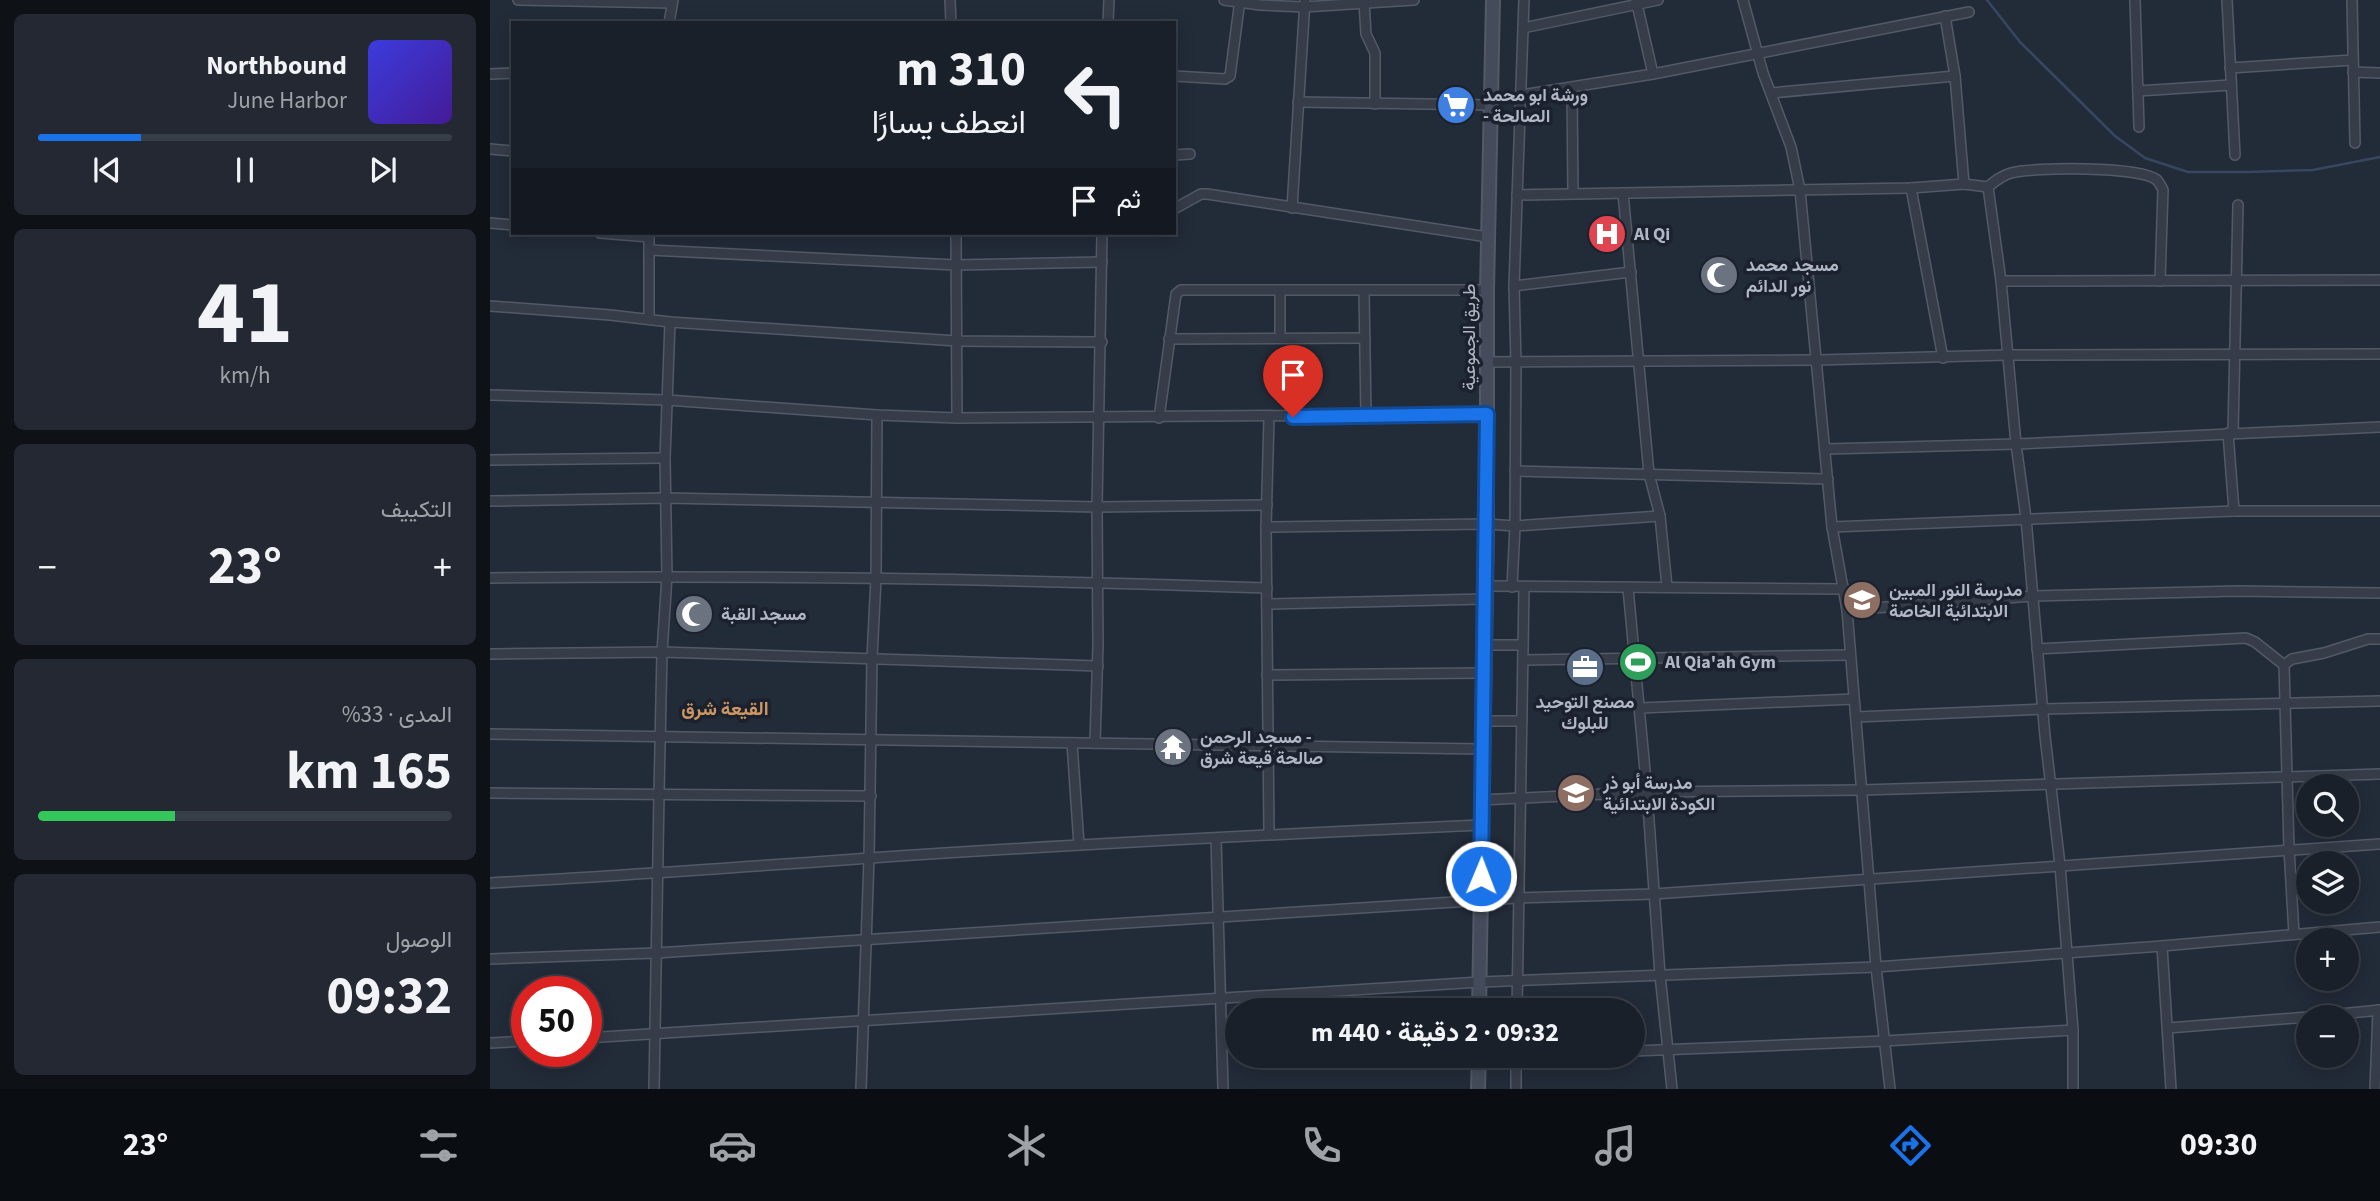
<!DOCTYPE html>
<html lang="ar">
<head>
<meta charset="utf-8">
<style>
  :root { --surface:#1a202a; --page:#232832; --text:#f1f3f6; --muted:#9fa3a8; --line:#383e47; --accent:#1a73e8 }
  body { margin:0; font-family:"Source Sans 3",Vazirmatn,sans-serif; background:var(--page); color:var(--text); direction:rtl; height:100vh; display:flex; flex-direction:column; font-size:26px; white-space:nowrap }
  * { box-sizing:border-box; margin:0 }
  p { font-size:23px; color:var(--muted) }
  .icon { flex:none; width:38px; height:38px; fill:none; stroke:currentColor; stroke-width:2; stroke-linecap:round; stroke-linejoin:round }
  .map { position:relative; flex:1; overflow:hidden; direction:ltr }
  .panel { display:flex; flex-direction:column; gap:14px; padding:14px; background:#0e1217; width:490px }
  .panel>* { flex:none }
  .top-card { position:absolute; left:21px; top:21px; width:665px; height:214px; border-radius:0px; box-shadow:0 4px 18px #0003,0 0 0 2px var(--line); direction:rtl; background:#1a202a; color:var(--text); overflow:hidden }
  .tools { position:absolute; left:1806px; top:774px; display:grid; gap:14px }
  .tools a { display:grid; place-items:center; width:63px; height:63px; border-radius:50%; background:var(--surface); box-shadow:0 4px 18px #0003,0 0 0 2px var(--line); font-size:35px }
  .speed { position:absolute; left:21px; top:976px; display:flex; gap:14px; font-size:35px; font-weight:700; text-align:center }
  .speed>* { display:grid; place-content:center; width:91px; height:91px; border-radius:50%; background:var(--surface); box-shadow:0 4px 18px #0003,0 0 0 2px var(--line); line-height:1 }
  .speed .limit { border:10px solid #d22; background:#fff; color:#111 }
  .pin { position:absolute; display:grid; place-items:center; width:60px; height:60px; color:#fff; margin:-72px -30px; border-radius:50% 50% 50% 0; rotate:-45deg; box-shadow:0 0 7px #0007 }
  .pin .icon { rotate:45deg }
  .me { position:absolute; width:77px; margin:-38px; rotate:1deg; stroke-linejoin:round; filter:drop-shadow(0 0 5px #0008) }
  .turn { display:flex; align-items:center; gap:24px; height:147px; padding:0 35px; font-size:32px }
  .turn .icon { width:91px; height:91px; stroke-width:2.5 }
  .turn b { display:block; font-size:49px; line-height:60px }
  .then { display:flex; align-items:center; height:66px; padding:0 35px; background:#0003; gap:14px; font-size:26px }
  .big { font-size:52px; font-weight:700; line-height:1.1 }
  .panel .widget { flex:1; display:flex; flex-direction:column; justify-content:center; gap:10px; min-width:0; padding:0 24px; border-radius:10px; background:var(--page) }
  .panel .dial { align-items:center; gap:0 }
  .dial b { font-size:91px; line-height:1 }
  .song { display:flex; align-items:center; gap:21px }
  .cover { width:84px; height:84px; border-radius:10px; background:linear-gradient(135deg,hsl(240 70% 55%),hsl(260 70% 35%)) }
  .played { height:7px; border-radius:4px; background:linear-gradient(90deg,var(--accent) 25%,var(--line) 25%) }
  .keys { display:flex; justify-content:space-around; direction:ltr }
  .heat { display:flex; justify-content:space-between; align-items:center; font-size:38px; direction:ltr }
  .charge { height:10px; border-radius:5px; background:linear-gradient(90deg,#34c759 33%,var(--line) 0) }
  .trip { position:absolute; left:735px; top:998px; width:420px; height:70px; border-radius:35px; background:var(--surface); box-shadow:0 4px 18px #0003,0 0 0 2px var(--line); font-weight:700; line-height:70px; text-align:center; direction:rtl }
  .tab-bar { display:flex; height:112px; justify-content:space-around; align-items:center; background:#0a0d11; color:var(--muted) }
  .tab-bar .icon { width:49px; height:49px }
  .tab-bar .on { color:var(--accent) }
  .tab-bar b { font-size:32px; color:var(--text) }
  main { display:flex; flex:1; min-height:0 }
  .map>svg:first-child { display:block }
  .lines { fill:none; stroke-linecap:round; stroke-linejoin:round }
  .stream { stroke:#384761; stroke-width:2.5 }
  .street-casing { stroke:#535a66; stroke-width:12 }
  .secondary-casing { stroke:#535a66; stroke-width:16 }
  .street { stroke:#363d49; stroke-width:9 }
  .secondary { stroke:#444c5b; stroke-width:12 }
  .route-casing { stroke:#114b97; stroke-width:18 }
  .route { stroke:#1a73e8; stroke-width:12 }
  .labels { text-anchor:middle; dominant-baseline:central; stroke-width:7; stroke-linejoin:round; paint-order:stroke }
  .poi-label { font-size:18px; font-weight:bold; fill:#b0b7c5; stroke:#1b222d; text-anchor:start }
  .street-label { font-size:18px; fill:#b0b7c5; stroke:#1b222d }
  .neighbourhood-label { font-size:19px; font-weight:bold; fill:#ce9662; stroke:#1b222d }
</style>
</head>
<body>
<main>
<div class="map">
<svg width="1890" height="1089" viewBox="0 0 1890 1089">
  <rect width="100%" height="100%" fill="#222b38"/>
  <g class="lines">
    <path class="stream" d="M1497,0L1530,42L1625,136L1655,158L1698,172H1757L1823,170L1890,157"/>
    <defs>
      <g id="street">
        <path d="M28,0L182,3"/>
        <path d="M460,0L461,23"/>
        <path d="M734,0L770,5L814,7L924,0"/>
        <path d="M1146,0L1163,74"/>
        <path d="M1253,0L1273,73L1301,147L1310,190L1342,527L1357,610L1386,967L1400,1089"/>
        <path d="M1645,0L1649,127"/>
        <path d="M1737,0L1745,155"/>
        <path d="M1862,0L1865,143"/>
        <path d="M874,2L876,34L885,53V104"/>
        <path d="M1455,16L1465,76L1474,184"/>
        <path d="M179,23L183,0"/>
        <path d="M618,23L619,0"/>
        <path d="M1033,28L1168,0"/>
        <path d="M1740,68L1863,60"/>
        <path d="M1863,72L1890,73"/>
        <path d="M0,74L23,73"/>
        <path d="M684,76L735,79L740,76L750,0"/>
        <path d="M1082,89L1083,194"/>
        <path d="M1648,91L1741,85"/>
        <path d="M1281,93L1465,76"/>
        <path d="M1032,95L1163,74L1479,12"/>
        <path d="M808,102L1000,105"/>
        <path d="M0,149L23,151"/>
        <path d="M684,155L700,154"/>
        <path d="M1498,187L1511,281L1526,444L1536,518L1555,736L1570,865L1583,1030V1089"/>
        <path d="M1498,187C1505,181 1511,176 1521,173C1544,167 1650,166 1667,180C1668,181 1673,189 1673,190L1670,281"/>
        <path d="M1421,188L1453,358"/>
        <path d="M1133,193L1159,474L1170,516L1177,587"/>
        <path d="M1027,195L1421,188L1474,184L1498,187"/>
        <path d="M802,208L815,0"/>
        <path d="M684,209L711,194H717L998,237"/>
        <path d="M0,223L23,225"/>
        <path d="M110,233L159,237"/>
        <path d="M466,233L467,418"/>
        <path d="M159,250L466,265L612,262"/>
        <path d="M1511,281L1890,280"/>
        <path d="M1024,286L1141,272"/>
        <path d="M790,291V338"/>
        <path d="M874,291L876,415"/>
        <path d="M0,306L120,315L180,322L467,341L612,342"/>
        <path d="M159,319V233"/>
        <path d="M679,339L875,338"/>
        <path d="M996,362L1327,360L1517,355L1890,354"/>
        <path d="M0,395L177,400L387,415L467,418L997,414"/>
        <path d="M779,417L776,527L779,834"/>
        <path d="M669,418L686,294L691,290H997"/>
        <path d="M1743,432L1748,205"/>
        <path d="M1738,433L1744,511"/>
        <path d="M1336,449L1526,444L1890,427"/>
        <path d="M0,460L175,458"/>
        <path d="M1025,471L1338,479"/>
        <path d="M0,501L176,498L607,507L777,505"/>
        <path d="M776,527L997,524L1025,526L1170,516"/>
        <path d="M1342,527L1744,511H1890"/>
        <path d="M0,578C259,575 518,579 777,588"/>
        <path d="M995,586L1355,589"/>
        <path d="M1022,587L1025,526L1026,363L1024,286L1034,0"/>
        <path d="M1138,588L1157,792L1170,975L1182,1089"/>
        <path d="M777,604L995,599"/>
        <path d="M1357,610L1543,596L1748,591L1890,593"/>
        <path d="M993,645H1033"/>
        <path d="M1547,649L1756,638L1765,642L1794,665"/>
        <path d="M0,654L172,652L608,666"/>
        <path d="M1033,660L1360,655"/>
        <path d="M777,675L993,673"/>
        <path d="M1150,708L1364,699"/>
        <path d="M1366,717L1553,709L1890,701"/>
        <path d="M993,721H1032"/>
        <path d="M0,734L992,749"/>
        <path d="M582,743L589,845"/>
        <path d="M605,743L608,645L607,507L612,233"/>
        <path d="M0,793L381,796"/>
        <path d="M991,800L1157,792L1372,790L1890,774"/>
        <path d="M726,838L733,1089"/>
        <path d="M0,883C127,876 253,867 380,858C584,844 788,834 992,825"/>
        <path d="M1804,934L1799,849L1794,665L1802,659L1834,653L1878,639H1890"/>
        <path d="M1672,946L1681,1089"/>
        <path d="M0,959L166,953L1028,898L1164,894L1890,844"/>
        <path d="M1027,1010L1034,588"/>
        <path d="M1820,1017L1890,1010"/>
        <path d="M1678,1028L1818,1017"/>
        <path d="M96,1038L990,982L1386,967L1672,946L1890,927"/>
        <path d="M0,1043L37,1041"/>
        <path d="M1143,1051L1394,1041L1583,1030"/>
        <path d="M989,1056L1010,1055"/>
        <path d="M164,1089L169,794L172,652L177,576L175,458L180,322"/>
        <path d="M371,1089L379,858L382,658L386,578L387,415"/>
        <path d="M1026,1089V1055"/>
        <path d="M1885,1089L1888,1010"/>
      </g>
      <g id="secondary">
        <path d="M989,1010L997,524V290L1003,0"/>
        <path d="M988,1089L989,1055"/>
      </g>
    </defs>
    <use href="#street" class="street-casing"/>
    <use href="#secondary" class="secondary-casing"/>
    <use href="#street" class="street"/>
    <use href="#secondary" class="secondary"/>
  </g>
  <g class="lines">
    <defs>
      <path id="route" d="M803,417L997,414L991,876"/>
    </defs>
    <use href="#route" class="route-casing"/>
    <use href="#route" class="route"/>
  </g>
  <defs>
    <symbol id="supermarket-disc" viewBox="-11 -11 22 22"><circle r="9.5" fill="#3f7fe0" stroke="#1b222d"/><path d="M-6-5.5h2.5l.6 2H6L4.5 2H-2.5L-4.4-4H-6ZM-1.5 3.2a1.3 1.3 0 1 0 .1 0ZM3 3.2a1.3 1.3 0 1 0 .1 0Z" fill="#fff"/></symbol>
    <symbol id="hospital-disc" viewBox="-11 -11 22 22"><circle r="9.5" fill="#e0444e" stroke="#1b222d"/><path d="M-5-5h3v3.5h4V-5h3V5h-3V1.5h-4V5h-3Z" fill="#fff"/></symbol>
    <symbol id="mosque-disc" viewBox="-11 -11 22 22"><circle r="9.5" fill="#6b7280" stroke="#1b222d"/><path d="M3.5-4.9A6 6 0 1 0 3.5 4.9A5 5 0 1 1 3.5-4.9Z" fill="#fff"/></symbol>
    <symbol id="school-disc" viewBox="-11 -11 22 22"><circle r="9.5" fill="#8d6e63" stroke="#1b222d"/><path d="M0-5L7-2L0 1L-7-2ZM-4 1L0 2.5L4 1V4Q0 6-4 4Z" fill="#fff"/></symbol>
    <symbol id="stadium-disc" viewBox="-11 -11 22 22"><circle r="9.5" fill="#2e9e5b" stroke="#1b222d"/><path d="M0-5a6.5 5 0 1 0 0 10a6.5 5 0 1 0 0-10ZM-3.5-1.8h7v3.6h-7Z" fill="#fff"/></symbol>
    <symbol id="office-disc" viewBox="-11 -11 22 22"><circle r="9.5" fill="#5c6f8a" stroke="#1b222d"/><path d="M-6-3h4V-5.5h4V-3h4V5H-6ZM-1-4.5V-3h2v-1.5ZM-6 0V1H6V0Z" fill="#fff"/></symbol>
    <symbol id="temple-disc" viewBox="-11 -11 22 22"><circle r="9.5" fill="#6b7280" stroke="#1b222d"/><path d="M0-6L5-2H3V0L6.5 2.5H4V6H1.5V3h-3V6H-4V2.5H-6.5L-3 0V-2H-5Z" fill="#fff"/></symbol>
  </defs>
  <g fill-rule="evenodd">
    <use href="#supermarket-disc" x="944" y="83" width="44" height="44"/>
    <use href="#hospital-disc" x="1095" y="212" width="44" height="44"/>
    <use href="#mosque-disc" x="1207" y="253" width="44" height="44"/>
    <use href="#school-disc" x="1350" y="578" width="44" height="44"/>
    <use href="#mosque-disc" x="182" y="592" width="44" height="44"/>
    <use href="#stadium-disc" x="1126" y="640" width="44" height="44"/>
    <use href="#office-disc" x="1073" y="645" width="44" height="44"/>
    <use href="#temple-disc" x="661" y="725" width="44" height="44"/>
    <use href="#school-disc" x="1064" y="771" width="44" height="44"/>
  </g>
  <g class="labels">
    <g class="poi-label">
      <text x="993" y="95">ورشة ابو محمد<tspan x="993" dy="21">- الصالحة</tspan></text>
      <text x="1144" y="234">Al Qi</text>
      <text x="1256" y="265">مسجد محمد<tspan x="1256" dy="21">نور الدائم</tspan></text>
      <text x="1399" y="590">مدرسة النور المبين<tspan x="1399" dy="21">الابتدائية الخاصة</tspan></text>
      <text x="231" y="614">مسجد القبة</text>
      <text x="1175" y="662">Al Qia'ah Gym</text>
      <text x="1095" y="702" text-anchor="middle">مصنع التوحيد<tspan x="1095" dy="21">للبلوك</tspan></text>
      <text x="710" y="737">مسجد الرحمن -<tspan x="710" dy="21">صالحة قيعة شرق</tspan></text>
      <text x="1113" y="783">مدرسة أبو ذر<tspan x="1113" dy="21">الكودة الابتدائية</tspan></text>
    </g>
    <g class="street-label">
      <text transform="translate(979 337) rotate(-90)">طريق الجموعية</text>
    </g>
    <g class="neighbourhood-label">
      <text x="235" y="709">القيعة شرق</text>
    </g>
  </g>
</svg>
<div class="tools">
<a><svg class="icon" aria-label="search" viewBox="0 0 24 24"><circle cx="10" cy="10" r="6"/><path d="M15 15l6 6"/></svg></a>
<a><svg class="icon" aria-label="layers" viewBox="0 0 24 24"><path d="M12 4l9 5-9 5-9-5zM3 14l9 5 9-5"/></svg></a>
<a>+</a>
<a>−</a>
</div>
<div class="speed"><div class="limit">50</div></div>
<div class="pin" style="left:803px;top:417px;background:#d93025"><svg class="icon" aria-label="arrive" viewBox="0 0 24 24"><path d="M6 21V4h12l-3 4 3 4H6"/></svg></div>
<svg class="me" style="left:991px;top:876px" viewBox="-20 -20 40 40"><circle r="17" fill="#1a73e8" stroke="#fff" stroke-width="3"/><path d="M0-11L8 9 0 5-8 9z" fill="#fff"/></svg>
<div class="trip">09:32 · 2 دقيقة · 440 m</div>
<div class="top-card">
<div class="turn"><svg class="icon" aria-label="left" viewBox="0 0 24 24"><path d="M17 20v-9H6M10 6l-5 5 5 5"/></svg><div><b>310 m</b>انعطف يسارًا</div></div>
<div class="then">ثم<svg class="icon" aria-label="arrive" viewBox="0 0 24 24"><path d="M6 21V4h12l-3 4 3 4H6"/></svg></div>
</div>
</div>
<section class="panel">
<div class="widget">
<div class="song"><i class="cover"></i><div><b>Northbound</b><p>June Harbor</p></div></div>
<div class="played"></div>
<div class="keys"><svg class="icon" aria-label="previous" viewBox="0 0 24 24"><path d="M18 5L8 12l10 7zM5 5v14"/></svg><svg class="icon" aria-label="pause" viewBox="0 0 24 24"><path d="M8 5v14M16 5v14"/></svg><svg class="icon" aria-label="next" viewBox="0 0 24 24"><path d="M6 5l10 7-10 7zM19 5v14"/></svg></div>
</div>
<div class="widget dial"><b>41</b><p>km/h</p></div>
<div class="widget"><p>التكييف</p>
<div class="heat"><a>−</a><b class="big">23°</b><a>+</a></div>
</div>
<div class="widget"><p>المدى · 33%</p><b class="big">165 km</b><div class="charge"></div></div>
<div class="widget"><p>الوصول</p><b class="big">09:32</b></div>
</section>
</main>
<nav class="tab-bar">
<b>09:30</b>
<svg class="icon on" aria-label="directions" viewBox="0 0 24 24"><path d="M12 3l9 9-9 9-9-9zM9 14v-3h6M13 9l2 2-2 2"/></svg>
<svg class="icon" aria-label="music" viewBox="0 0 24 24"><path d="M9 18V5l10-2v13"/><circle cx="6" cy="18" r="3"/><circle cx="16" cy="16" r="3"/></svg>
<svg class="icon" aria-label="phone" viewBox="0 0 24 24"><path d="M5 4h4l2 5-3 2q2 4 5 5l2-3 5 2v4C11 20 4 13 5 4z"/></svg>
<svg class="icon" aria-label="climate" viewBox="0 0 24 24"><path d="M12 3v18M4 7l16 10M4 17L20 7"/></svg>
<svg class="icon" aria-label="car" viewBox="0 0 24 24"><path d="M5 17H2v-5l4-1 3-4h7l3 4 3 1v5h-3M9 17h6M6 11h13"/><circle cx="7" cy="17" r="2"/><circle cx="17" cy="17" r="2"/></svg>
<svg class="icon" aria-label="filters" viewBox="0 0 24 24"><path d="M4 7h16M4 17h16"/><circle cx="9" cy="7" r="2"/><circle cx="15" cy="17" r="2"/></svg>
<b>23°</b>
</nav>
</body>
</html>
